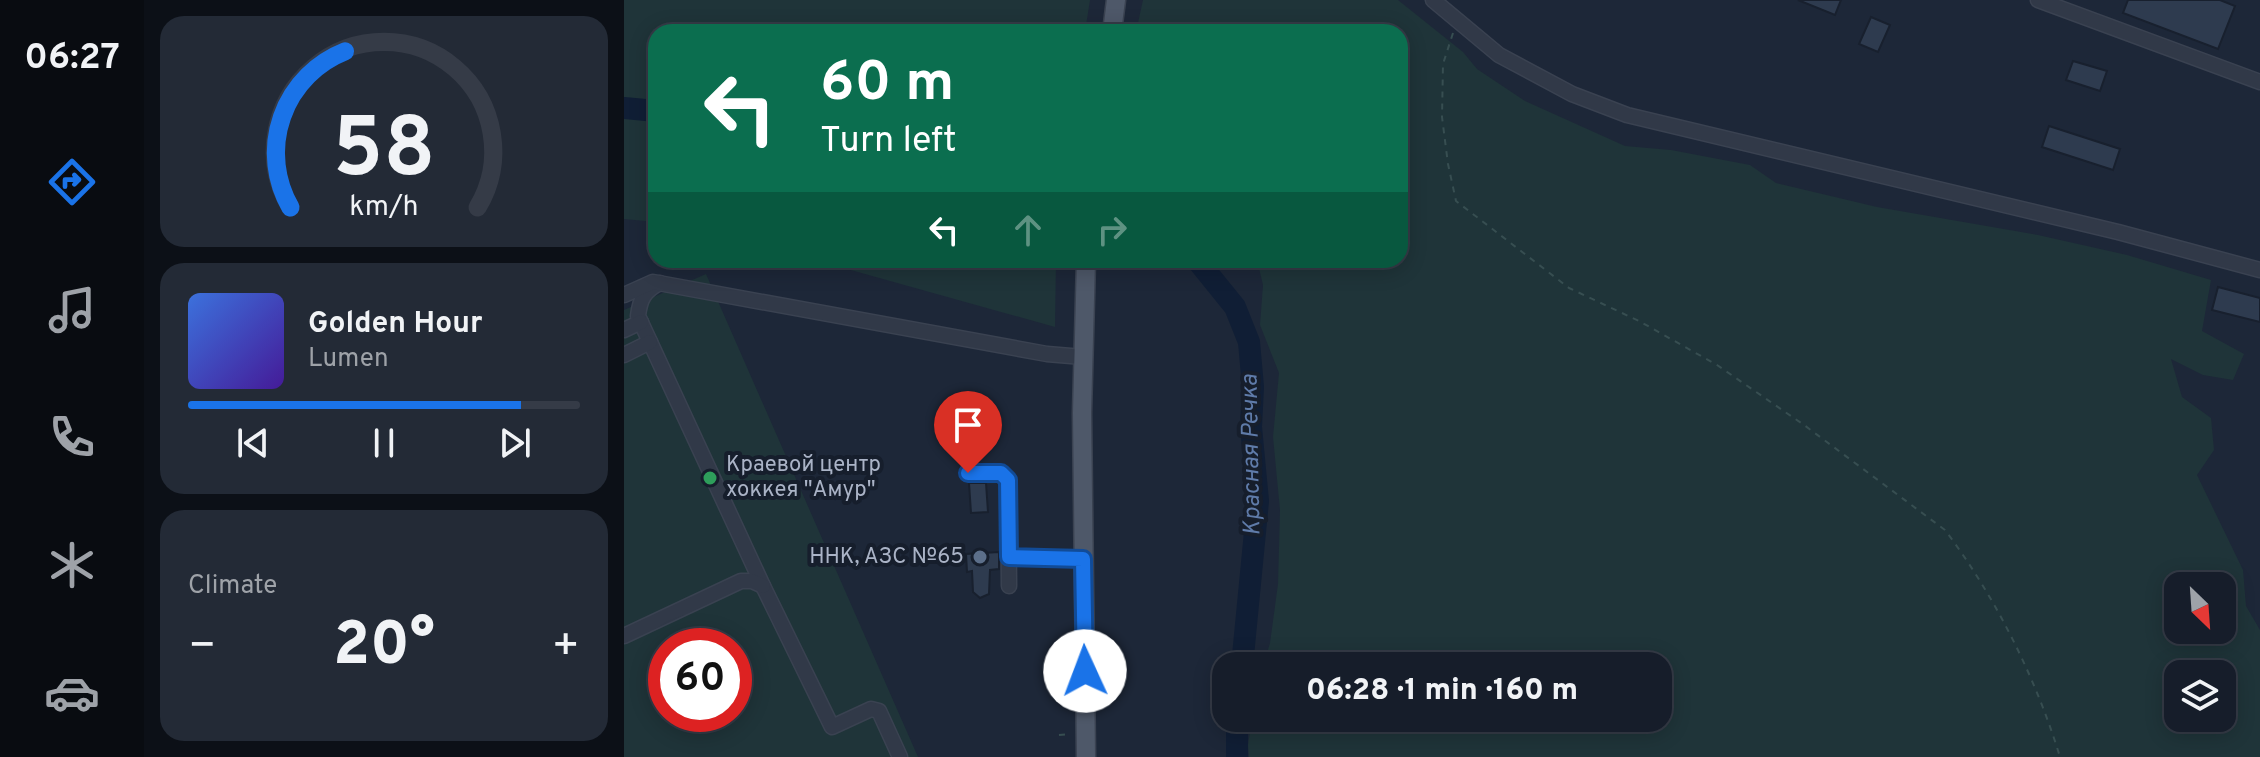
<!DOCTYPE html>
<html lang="en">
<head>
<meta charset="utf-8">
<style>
  :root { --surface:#161d2a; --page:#232a36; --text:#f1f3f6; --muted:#9ea2a8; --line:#353b47; --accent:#1a73e8 }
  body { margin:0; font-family:Overpass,sans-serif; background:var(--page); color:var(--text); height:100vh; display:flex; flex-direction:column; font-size:30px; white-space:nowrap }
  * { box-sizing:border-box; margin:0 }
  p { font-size:26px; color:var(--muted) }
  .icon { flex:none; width:44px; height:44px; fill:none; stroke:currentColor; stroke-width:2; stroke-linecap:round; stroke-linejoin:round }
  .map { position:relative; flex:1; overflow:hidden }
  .details { display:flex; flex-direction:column; gap:16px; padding:16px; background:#0c1017; width:480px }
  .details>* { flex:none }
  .banner { position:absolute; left:24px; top:24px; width:760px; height:244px; border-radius:24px; box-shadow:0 4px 20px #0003,0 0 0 2px var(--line); background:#0b6e4f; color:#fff; overflow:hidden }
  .needle { width:52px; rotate:155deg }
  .buttons { position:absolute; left:1540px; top:572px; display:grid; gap:16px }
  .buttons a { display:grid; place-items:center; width:72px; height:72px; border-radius:16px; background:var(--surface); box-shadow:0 4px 20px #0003,0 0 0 2px var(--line); font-size:40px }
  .speed { position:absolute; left:24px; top:628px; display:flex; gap:16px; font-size:40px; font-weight:700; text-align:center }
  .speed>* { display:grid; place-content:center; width:104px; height:104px; border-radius:50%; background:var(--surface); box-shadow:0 4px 20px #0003,0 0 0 2px var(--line); line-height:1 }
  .speed .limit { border:12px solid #d22; background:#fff; color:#111 }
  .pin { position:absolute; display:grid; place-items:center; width:68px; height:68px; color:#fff; margin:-82px -34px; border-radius:50% 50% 50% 0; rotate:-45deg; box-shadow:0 0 8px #0007 }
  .pin .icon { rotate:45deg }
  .me { position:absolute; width:88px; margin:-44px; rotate:358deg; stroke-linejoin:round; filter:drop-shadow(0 0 6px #0008) }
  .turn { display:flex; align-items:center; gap:28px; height:168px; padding:0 40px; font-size:36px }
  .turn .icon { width:104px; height:104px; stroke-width:2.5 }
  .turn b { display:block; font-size:56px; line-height:68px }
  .lanes { display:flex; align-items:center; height:76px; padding:0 40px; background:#0003; justify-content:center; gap:40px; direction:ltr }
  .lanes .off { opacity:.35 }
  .big { font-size:60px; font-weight:800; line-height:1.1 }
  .details .tile { flex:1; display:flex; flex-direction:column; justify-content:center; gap:12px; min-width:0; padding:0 28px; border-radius:24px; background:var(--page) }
  .details .dial { align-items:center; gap:0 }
  .dial svg { height:208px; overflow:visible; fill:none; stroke:var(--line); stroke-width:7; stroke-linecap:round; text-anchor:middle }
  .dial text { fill:var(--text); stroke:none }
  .song { display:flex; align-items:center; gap:24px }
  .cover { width:96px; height:96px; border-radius:12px; background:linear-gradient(135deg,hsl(220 70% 55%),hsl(260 70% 35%)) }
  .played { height:8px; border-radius:4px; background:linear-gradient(90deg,var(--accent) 85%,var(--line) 85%) }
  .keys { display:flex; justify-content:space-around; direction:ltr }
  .heat { display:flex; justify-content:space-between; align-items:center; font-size:44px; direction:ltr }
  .trip { position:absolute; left:588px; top:652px; width:460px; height:80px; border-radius:24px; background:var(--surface); box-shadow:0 4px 20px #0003,0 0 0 2px var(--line); font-weight:800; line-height:80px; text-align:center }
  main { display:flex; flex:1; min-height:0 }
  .tabs { display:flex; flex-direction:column; width:144px; justify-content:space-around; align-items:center; background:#090c11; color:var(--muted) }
  .tabs .icon { width:56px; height:56px }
  .tabs .current { color:var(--accent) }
  .tabs b { font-size:36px; color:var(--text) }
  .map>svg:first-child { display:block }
  .green { fill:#1f3439; fill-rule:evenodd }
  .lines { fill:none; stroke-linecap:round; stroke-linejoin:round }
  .river { stroke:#101e35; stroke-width:22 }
  .building { fill:#2e3b4f; stroke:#18202e; stroke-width:2 }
  .minor-casing { stroke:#3a4251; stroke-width:17 }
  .major-casing { stroke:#3a4251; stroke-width:21 }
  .path { stroke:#374e51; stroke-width:2; stroke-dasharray:6 6; stroke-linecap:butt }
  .minor { stroke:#313948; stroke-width:14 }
  .major { stroke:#4e5869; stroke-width:18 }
  .route-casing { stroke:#114b97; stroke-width:20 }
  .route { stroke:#1a73e8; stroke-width:14 }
  .leisure-dot { fill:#2e9e5b; stroke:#161e2c; stroke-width:3 }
  .service-dot { fill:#5c6f8a; stroke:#161e2c; stroke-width:3 }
  .labels { text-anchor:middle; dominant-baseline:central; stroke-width:8; stroke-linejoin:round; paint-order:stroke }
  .poi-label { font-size:22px; fill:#aab3c6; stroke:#161e2c; text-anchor:start }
  .water-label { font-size:24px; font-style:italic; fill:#5f7ba9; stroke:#161e2c }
</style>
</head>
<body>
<main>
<nav class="tabs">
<b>06:27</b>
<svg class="icon current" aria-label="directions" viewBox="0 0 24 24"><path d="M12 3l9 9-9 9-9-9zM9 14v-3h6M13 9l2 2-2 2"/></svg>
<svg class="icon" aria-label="music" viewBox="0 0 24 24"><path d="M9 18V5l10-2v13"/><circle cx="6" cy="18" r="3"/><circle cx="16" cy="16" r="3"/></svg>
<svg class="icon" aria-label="phone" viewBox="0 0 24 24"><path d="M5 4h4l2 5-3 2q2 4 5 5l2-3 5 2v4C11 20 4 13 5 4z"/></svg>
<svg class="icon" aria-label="climate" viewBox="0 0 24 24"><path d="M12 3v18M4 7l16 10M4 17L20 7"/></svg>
<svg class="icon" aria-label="car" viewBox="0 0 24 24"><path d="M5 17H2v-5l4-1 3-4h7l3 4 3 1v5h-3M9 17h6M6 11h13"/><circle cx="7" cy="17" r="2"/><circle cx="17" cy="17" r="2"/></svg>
</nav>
<section class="details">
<div class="tile dial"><svg viewBox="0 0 100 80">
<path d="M14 69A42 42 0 1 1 86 69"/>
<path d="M14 69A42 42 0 0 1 35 9" stroke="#1a73e8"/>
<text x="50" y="56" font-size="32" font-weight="700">58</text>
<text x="50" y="72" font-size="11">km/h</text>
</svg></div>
<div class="tile">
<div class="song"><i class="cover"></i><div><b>Golden Hour</b><p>Lumen</p></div></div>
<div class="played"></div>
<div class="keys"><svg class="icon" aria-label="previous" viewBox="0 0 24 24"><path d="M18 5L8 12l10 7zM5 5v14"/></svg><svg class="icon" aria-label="pause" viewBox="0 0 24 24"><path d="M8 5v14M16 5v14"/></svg><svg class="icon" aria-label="next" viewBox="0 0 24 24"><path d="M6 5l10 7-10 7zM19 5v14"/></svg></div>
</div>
<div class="tile"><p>Climate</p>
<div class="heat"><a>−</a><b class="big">20°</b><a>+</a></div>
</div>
</section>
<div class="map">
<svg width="1636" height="757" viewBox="0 0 1636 757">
  <rect width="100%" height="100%" fill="#1d2738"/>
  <g class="green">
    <path d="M0,0H466L461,32H32V222L0,219Z"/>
    <path d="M519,0H774L839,52L853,69L901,101L1001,146L1047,150L1126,165L1152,183L1253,207L1414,235L1503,255L1587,280L1578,331L1620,354L1609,380L1579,375L1547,359L1558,397L1587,418L1590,450L1573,475L1619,570L1622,606L1636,630V757H625L624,745L628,718H1034V666H639L646,643L654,584L656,510L649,437L655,373L636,325L639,285L633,260H776V32H512ZM1598,586V630H1554V586ZM1598,674V718H1554V674Z"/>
    <path d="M191,260H432L431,327Z"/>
    <path d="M82,274L294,757H0V310ZM42,646H110V714H42Z"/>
  </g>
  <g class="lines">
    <g class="river">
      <path d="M0,108L32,111"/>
      <path d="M573,260L611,307L625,342L629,387L627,427L634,501L618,666"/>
      <path d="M613,757V718"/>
    </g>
  </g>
  <g class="building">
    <path d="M1174,0H1217L1211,15Z"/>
    <path d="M1504,0H1596L1611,6L1594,49L1499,13Z"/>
    <path d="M1247,17L1266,25L1254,52L1235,44Z"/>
    <path d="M1449,61L1483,71L1476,91L1442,80Z"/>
    <path d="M1425,126L1496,149L1489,170L1418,147Z"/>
    <path d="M1594,287L1636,298V322L1588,310Z"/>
    <path d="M345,483H362L364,512L347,513Z"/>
    <path d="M375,552V569L366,570L365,594L356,598L349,592L348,571L343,572L342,554Z"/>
  </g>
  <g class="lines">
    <defs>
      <g id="minor">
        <path d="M809,0L875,55L948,94L1003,115L1494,232L1636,270"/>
        <path d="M1414,0L1636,82"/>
        <path d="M36,283C20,291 16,299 14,316L139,586L208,727L247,709L255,711L276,757"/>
        <path d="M0,295L29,282L423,354L459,357"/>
        <path d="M0,330L17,322"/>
        <path d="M0,355L26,342"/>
        <path d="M344,473H377L384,480L385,586"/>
        <path d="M385,557L459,559"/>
        <path d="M0,636L117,581H128L139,586"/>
      </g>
      <g id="major">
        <path d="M488,32L492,0"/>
        <path d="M462,757L458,413L462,260"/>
      </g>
    </defs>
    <use href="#minor" class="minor-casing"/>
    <use href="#major" class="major-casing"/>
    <g class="path">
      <path d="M829,33L819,64L818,117L824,164L832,201L945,288L1015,321L1093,365L1180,425L1321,530C1371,596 1412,678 1436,757"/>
      <path d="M435,735L445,734"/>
    </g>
    <use href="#minor" class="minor"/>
    <use href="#major" class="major"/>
  </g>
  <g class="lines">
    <defs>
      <path id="route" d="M344,473H377L384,480L385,557L459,559L461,671"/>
    </defs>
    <use href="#route" class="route-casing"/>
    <use href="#route" class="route"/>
  </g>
  <circle class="leisure-dot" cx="86" cy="478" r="8"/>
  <circle class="service-dot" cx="356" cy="557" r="8"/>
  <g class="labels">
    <g class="poi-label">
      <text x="102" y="465">Краевой центр<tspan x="102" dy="25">хоккея "Амур"</tspan></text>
      <text x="340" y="557" text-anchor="end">ННК, АЗС №65</text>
    </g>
    <g class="water-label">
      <text transform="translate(628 455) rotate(-91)">Красная Речка</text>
    </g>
  </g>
</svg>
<div class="buttons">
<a><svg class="needle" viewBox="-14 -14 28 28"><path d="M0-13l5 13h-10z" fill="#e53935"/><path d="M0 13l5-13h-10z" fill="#9ea2a8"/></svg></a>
<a><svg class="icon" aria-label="layers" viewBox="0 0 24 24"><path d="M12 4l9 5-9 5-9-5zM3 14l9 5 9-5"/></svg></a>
</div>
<div class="speed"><div class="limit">60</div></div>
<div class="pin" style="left:344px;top:473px;background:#d93025"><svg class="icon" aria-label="arrive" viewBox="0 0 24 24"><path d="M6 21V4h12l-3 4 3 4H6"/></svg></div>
<svg class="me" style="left:461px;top:671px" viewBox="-20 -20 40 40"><circle r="19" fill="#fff"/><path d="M0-13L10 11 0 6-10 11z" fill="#1a73e8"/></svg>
<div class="trip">06:28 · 1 min · 160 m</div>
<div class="banner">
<div class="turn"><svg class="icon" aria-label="left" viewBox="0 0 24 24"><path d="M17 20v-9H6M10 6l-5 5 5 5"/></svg><div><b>60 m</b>Turn left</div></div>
<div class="lanes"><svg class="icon" aria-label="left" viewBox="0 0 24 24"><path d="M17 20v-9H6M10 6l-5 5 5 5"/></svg><svg class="icon off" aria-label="ahead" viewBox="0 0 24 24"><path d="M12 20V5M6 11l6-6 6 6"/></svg><svg class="icon off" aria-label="right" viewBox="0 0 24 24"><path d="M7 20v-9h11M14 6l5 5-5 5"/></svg></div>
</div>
</div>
</main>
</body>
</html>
